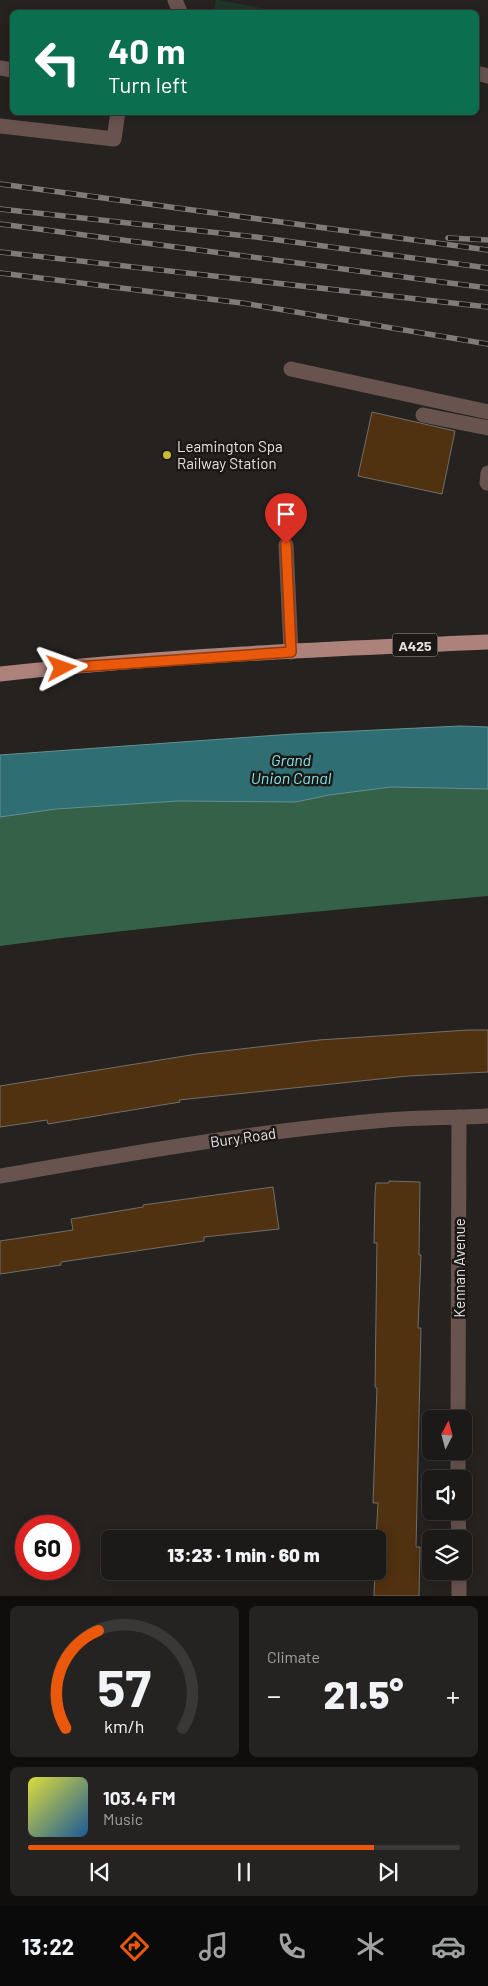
<!DOCTYPE html>
<html lang="en">
<head>
<meta charset="utf-8">
<style>
  :root { --surface:#1c1a18; --page:#252321; --text:#f1f3f6; --muted:#a0a1a2; --line:#3a3837; --accent:#ea580c }
  body { margin:0; font-family:Barlow,sans-serif; background:var(--page); color:var(--text); height:100vh; display:flex; flex-direction:column; font-size:19px; white-space:nowrap }
  * { box-sizing:border-box; margin:0 }
  p { font-size:16px; color:var(--muted) }
  .icon { flex:none; width:28px; height:28px; fill:none; stroke:currentColor; stroke-width:2; stroke-linecap:round; stroke-linejoin:round }
  .map { position:relative; height:1596px; overflow:hidden }
  .sheet { display:flex; flex-direction:column; gap:10px; padding:10px; background:#0f0e0d; flex:1 }
  .sheet>* { flex:none }
  .top-card { position:absolute; left:10px; top:10px; width:469px; height:105px; border-radius:8px; box-shadow:0 2px 12px #0003,0 0 0 1px var(--line); background:#0b6e4f; color:#fff; overflow:hidden }
  .needle { width:32px; rotate:6deg }
  .controls { position:absolute; left:422px; top:1410px; display:grid; gap:10px }
  .controls a { display:grid; place-items:center; width:50px; height:50px; border-radius:8px; background:var(--surface); box-shadow:0 2px 12px #0003,0 0 0 1px var(--line); font-size:25px }
  .speed { position:absolute; left:15px; top:1515px; display:flex; gap:10px; font-size:25px; font-weight:700; text-align:center }
  .speed>* { display:grid; place-content:center; width:65px; height:65px; border-radius:50%; background:var(--surface); box-shadow:0 2px 12px #0003,0 0 0 1px var(--line); line-height:1 }
  .speed .limit { border:8px solid #d22; background:#fff; color:#111 }
  .pin { position:absolute; display:grid; place-items:center; width:42px; height:42px; color:#fff; margin:-51px -21px; border-radius:50% 50% 50% 0; rotate:-45deg; box-shadow:0 0 5px #0007 }
  .pin .icon { rotate:45deg }
  .me { position:absolute; width:55px; margin:-28px; rotate:86deg; stroke-linejoin:round; filter:drop-shadow(0 0 4px #0008) }
  .turn { display:flex; align-items:center; gap:18px; height:105px; padding:0 15px; font-size:22px }
  .turn .icon { width:65px; height:65px; stroke-width:2.5 }
  .turn b { display:block; font-size:35px; line-height:42px }
  .big { font-size:38px; font-weight:800; line-height:1.1 }
  .sheet .widget { flex:1; display:flex; flex-direction:column; justify-content:center; gap:8px; min-width:0; padding:0 18px; border-radius:8px; background:var(--page) }
  .sheet .dial { align-items:center; gap:0 }
  .dial svg { height:130px; overflow:visible; fill:none; stroke:var(--line); stroke-width:7; stroke-linecap:round; text-anchor:middle }
  .dial text { fill:var(--text); stroke:none }
  .song { display:flex; align-items:center; gap:15px }
  .cover { width:60px; height:60px; border-radius:8px; background:linear-gradient(135deg,hsl(60 70% 55%),hsl(210 70% 35%)) }
  .played { height:5px; border-radius:2px; background:linear-gradient(90deg,var(--accent) 80%,var(--line) 80%) }
  .keys { display:flex; justify-content:space-around; direction:ltr }
  .heat { display:flex; justify-content:space-between; align-items:center; font-size:28px; direction:ltr }
  .sheet .tiles { flex:1; display:grid; gap:10px; grid-template-columns:1fr 1fr }
  .widget:last-child { grid-column:span 2 }
  .trip { position:absolute; left:101px; top:1530px; width:285px; height:50px; border-radius:8px; background:var(--surface); box-shadow:0 2px 12px #0003,0 0 0 1px var(--line); font-weight:800; line-height:50px; text-align:center }
  .tab-bar { display:flex; height:80px; justify-content:space-around; align-items:center; background:#0b0a0a; color:var(--muted) }
  .tab-bar .icon { width:35px; height:35px }
  .tab-bar .on { color:var(--accent) }
  .tab-bar b { font-size:22px; color:var(--text) }
  .map>svg:first-child { display:block }
  .green { fill:#1e3729 }
  .forest { fill:#356148 }
  .water { fill:#2f6e72; stroke:#669193 }
  .building { fill:#503110; stroke:#726e6b }
  .lines { fill:none; stroke-linecap:round; stroke-linejoin:round }
  .minor { stroke:#68534f; stroke-width:15 }
  .major { stroke:#ad827b; stroke-width:15 }
  .rail-casing { stroke:#7e7b7a; stroke-width:5.5 }
  .rail { stroke:#1c1816; stroke-width:4; stroke-dasharray:11; stroke-linecap:butt }
  .route-casing { stroke:#983908; stroke-width:12 }
  .route { stroke:#ea580c; stroke-width:9 }
  .poi-dot { fill:#cbb939; stroke:#1c1816; stroke-width:2 }
  .labels { text-anchor:middle; dominant-baseline:central; stroke-width:5; stroke-linejoin:round; paint-order:stroke }
  .shield { fill:#1c1816; stroke:#a9a5a4; stroke-width:1 }
  .shield-label { font-size:14px; font-weight:bold; fill:#e5e2e1 }
  .poi-label { font-size:15px; fill:#e5e2e1; stroke:#1c1816; text-anchor:start }
  .street-label { font-size:15px; fill:#e5e2e1; stroke:#1c1816 }
  .water-label { font-size:16px; font-style:italic; fill:#81e5eb; stroke:#1c1816 }
</style>
</head>
<body>
<div class="map">
<svg width="488" height="1596" viewBox="0 0 488 1596">
  <rect width="100%" height="100%" fill="#252220"/>
  <path class="green" d="M216,0H218L283,12H226L214,10Z"/>
  <path class="forest" d="M391,787L488,789V896C325,911 162,924 0,946V817L56,809L178,801L296,802L329,795Z"/>
  <path class="water" d="M460,726L488,727V789L391,787L329,795L296,802L178,801L56,809L0,817V755L293,734Z"/>
  <g class="building">
    <path d="M372,412L455,431L442,494L358,476Z"/>
    <path d="M468,1030H488V1072L408,1076L179,1100L180,1102L48,1124L47,1120L0,1127V1086L197,1054L319,1040Z"/>
    <path d="M389,1181L420,1182L419,1255H421L418,1328H421L416,1547H420L419,1596H374L375,1571H378L376,1539L378,1503H373L377,1388L375,1387L377,1243H374L375,1194L376,1183H389Z"/>
    <path d="M273,1187L279,1229L204,1237V1241L61,1262V1265L0,1274V1241L73,1230L71,1219L143,1207V1205Z"/>
  </g>
  <g class="lines">
    <g class="minor">
      <path d="M175,0L180,12"/>
      <path d="M0,68L12,70"/>
      <path d="M476,73L488,76"/>
      <path d="M0,126L114,139L118,112"/>
      <path d="M291,369L488,412"/>
      <path d="M423,415L488,428"/>
      <path d="M487,483L488,473"/>
      <path d="M286,545L291,652"/>
      <path d="M0,1176C128,1154 256,1131 386,1120C420,1117 454,1118 488,1116"/>
      <path d="M458,1419L459,1117"/>
      <path d="M458,1479V1451"/>
      <path d="M458,1511L459,1539"/>
      <path d="M459,1571V1596"/>
    </g>
    <path class="major" d="M0,674C162,656 325,649 488,642"/>
    <defs>
      <g id="rail">
        <path d="M0,184L488,250"/>
        <path d="M0,209L256,237L488,268"/>
        <path d="M0,224L488,288"/>
        <path d="M448,238L488,240"/>
        <path d="M0,252L488,307"/>
        <path d="M0,273L242,303L488,344"/>
      </g>
    </defs>
    <use href="#rail" class="rail-casing"/>
    <use href="#rail" class="rail"/>
  </g>
  <g class="lines">
    <defs>
      <path id="route" d="M62,668L291,652L286,544"/>
    </defs>
    <use href="#route" class="route-casing"/>
    <use href="#route" class="route"/>
  </g>
  <circle class="poi-dot" cx="167" cy="455" r="5"/>
  <g class="labels">
    <rect class="shield" x="392.5" y="633.5" width="45" height="23" rx="4"/>
    <g class="shield-label">
      <text x="415" y="645">A425</text>
    </g>
    <g class="poi-label">
      <text x="177" y="446">Leamington Spa<tspan x="177" dy="17">Railway Station</tspan></text>
    </g>
    <g class="street-label">
      <text transform="translate(243 1137) rotate(-8)">Bury Road</text>
      <text transform="translate(459 1268) rotate(-90)">Kennan Avenue</text>
    </g>
    <g class="water-label">
      <text x="291" y="759">Grand<tspan x="291" dy="18">Union Canal</tspan></text>
    </g>
  </g>
</svg>
<div class="controls">
<a><svg class="needle" viewBox="-14 -14 28 28"><path d="M0-13l5 13h-10z" fill="#e53935"/><path d="M0 13l5-13h-10z" fill="#a0a1a2"/></svg></a>
<a><svg class="icon" aria-label="sound" viewBox="0 0 24 24"><path d="M4 9h4l5-4v14l-5-4H4zM17 9q2 3 0 6"/></svg></a>
<a><svg class="icon" aria-label="layers" viewBox="0 0 24 24"><path d="M12 4l9 5-9 5-9-5zM3 14l9 5 9-5"/></svg></a>
</div>
<div class="speed"><div class="limit">60</div></div>
<div class="pin" style="left:286px;top:544px;background:#d93025"><svg class="icon" aria-label="arrive" viewBox="0 0 24 24"><path d="M6 21V4h12l-3 4 3 4H6"/></svg></div>
<svg class="me" style="left:62px;top:668px" viewBox="-20 -20 40 40"><path d="M0-17L14 15 0 8-14 15z" fill="#ea580c" stroke="#fff" stroke-width="4"/></svg>
<div class="trip">13:23 · 1 min · 60 m</div>
<div class="top-card">
<div class="turn"><svg class="icon" aria-label="left" viewBox="0 0 24 24"><path d="M17 20v-9H6M10 6l-5 5 5 5"/></svg><div><b>40 m</b>Turn left</div></div>
</div>
</div>
<section class="sheet">
<div class="tiles">
<div class="widget dial"><svg viewBox="0 0 100 80">
<path d="M14 69A42 42 0 1 1 86 69"/>
<path d="M14 69A42 42 0 0 1 34 9" stroke="#ea580c"/>
<text x="50" y="56" font-size="32" font-weight="700">57</text>
<text x="50" y="72" font-size="11">km/h</text>
</svg></div>
<div class="widget"><p>Climate</p>
<div class="heat"><a>−</a><b class="big">21.5°</b><a>+</a></div>
</div>
<div class="widget">
<div class="song"><i class="cover"></i><div><b>103.4 FM</b><p>Music</p></div></div>
<div class="played"></div>
<div class="keys"><svg class="icon" aria-label="previous" viewBox="0 0 24 24"><path d="M18 5L8 12l10 7zM5 5v14"/></svg><svg class="icon" aria-label="pause" viewBox="0 0 24 24"><path d="M8 5v14M16 5v14"/></svg><svg class="icon" aria-label="next" viewBox="0 0 24 24"><path d="M6 5l10 7-10 7zM19 5v14"/></svg></div>
</div>
</div>
</section>
<nav class="tab-bar">
<b>13:22</b>
<svg class="icon on" aria-label="directions" viewBox="0 0 24 24"><path d="M12 3l9 9-9 9-9-9zM9 14v-3h6M13 9l2 2-2 2"/></svg>
<svg class="icon" aria-label="music" viewBox="0 0 24 24"><path d="M9 18V5l10-2v13"/><circle cx="6" cy="18" r="3"/><circle cx="16" cy="16" r="3"/></svg>
<svg class="icon" aria-label="phone" viewBox="0 0 24 24"><path d="M5 4h4l2 5-3 2q2 4 5 5l2-3 5 2v4C11 20 4 13 5 4z"/></svg>
<svg class="icon" aria-label="climate" viewBox="0 0 24 24"><path d="M12 3v18M4 7l16 10M4 17L20 7"/></svg>
<svg class="icon" aria-label="car" viewBox="0 0 24 24"><path d="M5 17H2v-5l4-1 3-4h7l3 4 3 1v5h-3M9 17h6M6 11h13"/><circle cx="7" cy="17" r="2"/><circle cx="17" cy="17" r="2"/></svg>
</nav>
</body>
</html>
